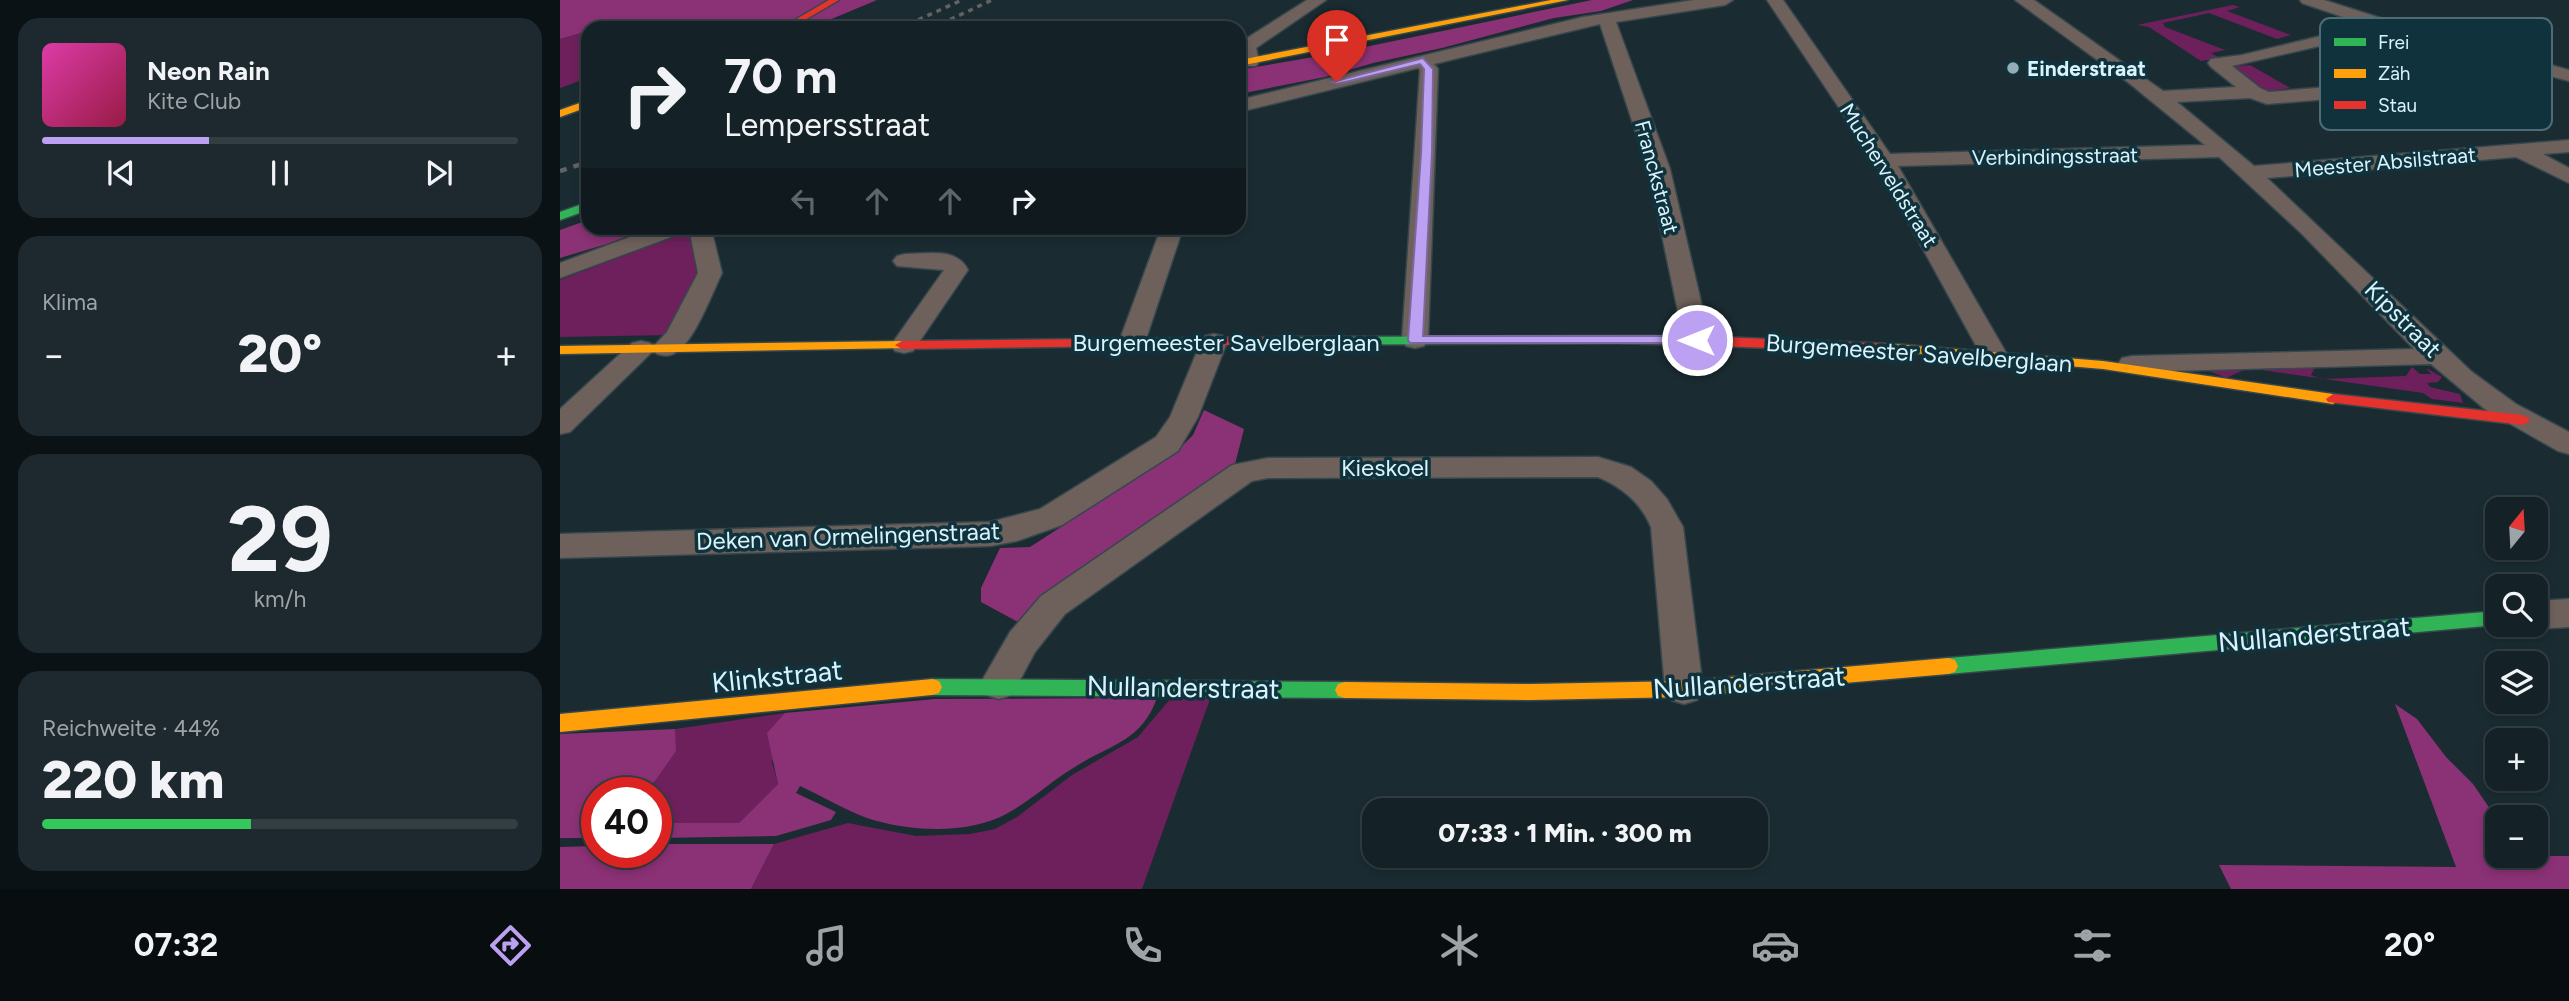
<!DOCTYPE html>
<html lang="de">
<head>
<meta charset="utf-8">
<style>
  :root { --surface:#142126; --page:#1d292e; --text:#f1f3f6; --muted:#9da3a7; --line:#333e43; --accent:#bca0f2 }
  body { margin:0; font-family:Figtree,sans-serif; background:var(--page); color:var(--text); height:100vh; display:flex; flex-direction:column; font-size:26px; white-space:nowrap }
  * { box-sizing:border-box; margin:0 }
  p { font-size:23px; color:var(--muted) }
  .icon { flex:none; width:38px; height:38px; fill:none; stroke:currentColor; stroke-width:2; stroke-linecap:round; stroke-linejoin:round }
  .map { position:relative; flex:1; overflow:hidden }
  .drawer { display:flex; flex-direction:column; gap:18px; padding:18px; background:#0b1215; width:560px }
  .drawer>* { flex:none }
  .top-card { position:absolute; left:21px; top:21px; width:665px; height:214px; border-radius:21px; box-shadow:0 4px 10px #0003,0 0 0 2px var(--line); background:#142126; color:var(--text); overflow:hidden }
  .needle { width:46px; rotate:18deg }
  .fabs { position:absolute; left:1925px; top:497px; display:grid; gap:14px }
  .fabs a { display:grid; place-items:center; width:63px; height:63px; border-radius:14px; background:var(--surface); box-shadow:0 4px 10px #0003,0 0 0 2px var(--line); font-size:35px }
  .speed { position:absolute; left:21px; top:777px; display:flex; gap:14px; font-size:35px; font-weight:700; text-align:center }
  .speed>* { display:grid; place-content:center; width:91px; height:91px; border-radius:50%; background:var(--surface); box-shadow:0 4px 10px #0003,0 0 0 2px var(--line); line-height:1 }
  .speed .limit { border:10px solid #d22; background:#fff; color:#111 }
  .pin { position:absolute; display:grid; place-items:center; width:60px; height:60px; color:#fff; margin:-72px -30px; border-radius:50% 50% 50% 0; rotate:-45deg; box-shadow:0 0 7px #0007 }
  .pin .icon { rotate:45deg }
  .me { position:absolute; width:77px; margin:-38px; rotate:270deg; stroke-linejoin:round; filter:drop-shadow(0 0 5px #0008) }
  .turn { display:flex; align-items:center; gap:24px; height:147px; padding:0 28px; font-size:32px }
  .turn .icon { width:91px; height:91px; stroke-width:2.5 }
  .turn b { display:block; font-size:49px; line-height:60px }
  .lanes { display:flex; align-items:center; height:66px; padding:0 28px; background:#0003; justify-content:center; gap:35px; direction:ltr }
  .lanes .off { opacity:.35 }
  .big { font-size:52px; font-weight:800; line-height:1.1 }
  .drawer .card { flex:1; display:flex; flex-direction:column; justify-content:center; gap:10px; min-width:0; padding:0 24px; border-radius:21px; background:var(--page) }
  .drawer .dial { align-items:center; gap:0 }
  .dial b { font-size:91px; line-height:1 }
  .song { display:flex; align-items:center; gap:21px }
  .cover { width:84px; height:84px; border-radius:10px; background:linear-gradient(135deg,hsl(320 70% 55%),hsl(340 70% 35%)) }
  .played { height:7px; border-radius:4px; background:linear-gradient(90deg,var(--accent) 35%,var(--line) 35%) }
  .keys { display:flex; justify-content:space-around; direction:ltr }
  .heat { display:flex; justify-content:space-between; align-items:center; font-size:38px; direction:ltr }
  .charge { height:10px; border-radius:5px; background:linear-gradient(90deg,#34c759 44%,var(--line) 0) }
  .trip { position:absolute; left:802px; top:798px; width:406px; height:70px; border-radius:21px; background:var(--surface); box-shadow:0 4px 10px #0003,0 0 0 2px var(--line); font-weight:800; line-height:70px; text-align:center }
  .menu { display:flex; height:112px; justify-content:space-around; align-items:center; background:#080d0f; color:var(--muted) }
  .menu .icon { width:49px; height:49px }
  .menu .selected { color:var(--accent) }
  .menu b { font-size:32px; color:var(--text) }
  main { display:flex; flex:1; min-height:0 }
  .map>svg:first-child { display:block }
  .green { fill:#6d205b }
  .forest { fill:#8b3175 }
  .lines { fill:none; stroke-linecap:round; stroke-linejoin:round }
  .street-casing { stroke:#36474d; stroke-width:3 }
  .fast-casing { stroke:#36474d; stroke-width:3 }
  .slow-casing { stroke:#36474d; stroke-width:3 }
  .jam-casing { stroke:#36474d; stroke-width:3 }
  .street { fill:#6e615b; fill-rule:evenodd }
  .fast { fill:#30b455; fill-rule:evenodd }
  .slow { fill:#ff9f0a; fill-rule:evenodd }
  .jam { fill:#e5322d; fill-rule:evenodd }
  .rail-far1 { stroke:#606263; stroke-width:3.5; stroke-dasharray:5 5; stroke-linecap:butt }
  .rail { stroke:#606263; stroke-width:4.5; stroke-dasharray:7 7; stroke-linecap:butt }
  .route { fill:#bca0f2; stroke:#7a689d; stroke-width:2 }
  .poi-dot { fill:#95adb6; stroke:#10323c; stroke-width:2.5 }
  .labels { text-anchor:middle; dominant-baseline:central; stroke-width:7; stroke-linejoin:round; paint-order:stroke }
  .far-poi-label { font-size:21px; font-weight:bold; fill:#d7f3fd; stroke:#10323c; text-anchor:start }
  .far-street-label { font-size:21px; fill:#d7f3fd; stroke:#10323c }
  .street-label { font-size:24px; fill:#d7f3fd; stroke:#10323c }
  .near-street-label { font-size:28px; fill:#d7f3fd; stroke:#10323c }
  .key { fill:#10323c; stroke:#4c6c76; stroke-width:2 }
  .key-label { font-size:19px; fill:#d7f3fd }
</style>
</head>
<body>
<main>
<section class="drawer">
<div class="card">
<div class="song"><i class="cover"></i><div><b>Neon Rain</b><p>Kite Club</p></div></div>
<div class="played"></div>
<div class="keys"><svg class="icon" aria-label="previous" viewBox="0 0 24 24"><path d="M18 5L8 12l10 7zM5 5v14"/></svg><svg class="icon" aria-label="pause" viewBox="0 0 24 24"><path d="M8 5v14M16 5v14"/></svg><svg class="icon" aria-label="next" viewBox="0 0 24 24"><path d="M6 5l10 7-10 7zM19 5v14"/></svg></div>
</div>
<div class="card"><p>Klima</p>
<div class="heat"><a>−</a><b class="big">20°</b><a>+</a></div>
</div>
<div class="card dial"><b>29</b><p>km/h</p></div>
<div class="card"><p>Reichweite · 44%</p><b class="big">220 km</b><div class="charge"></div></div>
</section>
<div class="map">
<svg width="2009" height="889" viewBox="0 0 2009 889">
  <rect width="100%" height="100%" fill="#1a2c32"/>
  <g class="green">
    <path d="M1673,5L1680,7L1667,11L1731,35L1717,39L1649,13L1603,23L1605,27L1665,50L1651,53L1660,58L1641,61L1589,27L1577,25Z"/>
    <path d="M28,31V78L0,88V39Z"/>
    <path d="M1690,65L1730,88L1701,93L1663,67Z"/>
    <path d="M132,230L141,274L109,335L0,337V280Z"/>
    <path d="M1757,364L1751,375L1761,379L1846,376L1852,367L1860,374H1871L1866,368L1882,377L1878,382L1867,383L1870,387L1900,394L1903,403L1872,399L1863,393L1688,368L1666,378L1642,368Z"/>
    <path d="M611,698L650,699L582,889H191L214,844L288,823L356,836L410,834L435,829L457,817L512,775L578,737Z"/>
    <path d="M225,713L212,762L218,784L179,823H96V793H80L95,781L115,729Z"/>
  </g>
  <g class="forest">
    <path d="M0,0H317L250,28H103L54,23L28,28V31L0,39Z"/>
    <path d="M1032,0H1073L1041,11L994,18L882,48L813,63L765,77L679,94V70L771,54Z"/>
    <path d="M28,220V228H87L50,243L0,258V230Z"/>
    <path d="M644,410L684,429L675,464L487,598L460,623L421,602V588L440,548L470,547L615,453L633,435Z"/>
    <path d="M597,698C581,741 554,743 518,765C494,779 473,799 448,813C409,835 349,832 307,818C285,810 262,796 240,786L236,793L276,812L271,820L216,836L96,838V823H179L218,784L207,733L225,713L375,699Z"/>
    <path d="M1835,704L1857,719L1886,757L1913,784L1937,819V856H2009V889H1671L1659,865L1896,867Z"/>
    <path d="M115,729L116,751L95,781L80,793H37V838H0V734Z"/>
    <path d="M96,844H214L191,889H0V847L37,846V852H96Z"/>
  </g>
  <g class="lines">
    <defs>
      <g id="street">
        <path d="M747,0H766L696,48L699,62L696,66H684L679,47L684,40Z"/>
        <path d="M1134,0H1173L1165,5L1056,22L1110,169L1150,340L1146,346L1137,348L1128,346L1124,340L1088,169L1040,24L874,64L878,69L868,340L864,346L855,348L846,346L842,340L860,70L858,68L679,112V100L1023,17Z"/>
        <path d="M1207,0H1223L1330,154L1645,145L1569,83L1455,0H1474L1603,91L1676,87L1651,67L1648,63L1651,59L1682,55L1769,34L1856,65L1864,73L1862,82L1804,96L1707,104L1690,98L1617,102L1694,166L2009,140V152L1983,154L2009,168V183L1956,157L1707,178L1912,372L1956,404L2009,432V454L1998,451L1926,410L1871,364L1572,372L1562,370L1558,364L1562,358L1572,356L1854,349L1741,233L1659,157L1338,166L1448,356L1445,362L1435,364L1425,362L1314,160ZM1768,44L1846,75L1804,84L1709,92L1700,88L1672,66Z"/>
        <path d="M1740,0H1764L1836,23L2009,70V81L1824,31L1742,3Z"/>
        <path d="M94,228H125L122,233L0,278V263Z"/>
        <path d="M129,228H151L162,273C152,293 133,346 113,354C107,357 102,355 97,354L94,350L10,432L0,434V409L72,343L81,341L90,343L93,347L107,332L138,273Z"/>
        <path d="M601,228H623L585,342L581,348L572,350L563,348L559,342Z"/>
        <path d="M345,254C367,254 397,247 408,270L353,351L344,353L335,351L331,345L384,270L337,266L333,261L337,256Z"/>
        <path d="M654,334L663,336L667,342L638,417L618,451L502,525L457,541L430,546L0,558V534L430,522L480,509L596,437L610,417L641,342L645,336Z"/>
        <path d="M1038,457L1071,467L1091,481L1107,499L1123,527L1143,689L1137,700L1124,704L1111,700L1105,689L1091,527C1081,503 1062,487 1038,477L708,478L692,481L505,614L475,652L452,695L439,699L426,695L420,684L450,632L481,596L672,465L708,458Z"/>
        <path d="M2009,599V627L1976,629L1964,625H1976V601Z"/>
      </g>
      <g id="fast">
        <path d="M28,202V210L0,220V212Z"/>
        <path d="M1066,336L1073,340L1071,343L733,345L726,341L733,337Z"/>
        <path d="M1937,611V625L1388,674L1381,672L1378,666L1381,660L1388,658Z"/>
        <path d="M372,679L785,682L792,684L795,690L792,696L785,698L372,695L365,693L362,687L365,681Z"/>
      </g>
      <g id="slow">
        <path d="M991,0H1008L679,66V60Z"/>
        <path d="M28,100V107L0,117V110Z"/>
        <path d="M342,341L347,342L349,345L347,348L0,354V346Z"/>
        <path d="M1333,344L1543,361L1773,394L1780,399L1773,404L1543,369L1328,351L1326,348Z"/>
        <path d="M1388,658L1395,660L1398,666L1395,672L1388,674L1124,697L971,700L785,698L778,696L775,690L778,684L785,682L971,684L1124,681Z"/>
        <path d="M372,679L379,681L382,687L379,693L372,695L0,732V714Z"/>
      </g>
      <g id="jam">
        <path d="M269,0H279L231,28H221Z"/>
        <path d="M1066,336H1137L1333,344L1340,348L1333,352L1061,343L1059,340Z"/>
        <path d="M733,337L740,341L738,344L342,349L335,345L342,341Z"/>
        <path d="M1773,394L1963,415L1971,420L1963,425L1768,402L1766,399Z"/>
      </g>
    </defs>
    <use href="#street" class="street-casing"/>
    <use href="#fast" class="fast-casing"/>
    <use href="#slow" class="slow-casing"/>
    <use href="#jam" class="jam-casing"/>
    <use href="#street" class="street"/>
    <use href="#fast" class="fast"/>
    <use href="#slow" class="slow"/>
    <use href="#jam" class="jam"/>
    <g class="rail-far1">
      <path d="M340,28L402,0"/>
      <path d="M372,28L432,0"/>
    </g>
    <path class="rail" d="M0,171L28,162"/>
  </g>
  <path class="route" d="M863,58L873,69L872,153L863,336H1137L1142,337V343H850L848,340L861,153L864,69L860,64L777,84L772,82Z"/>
  <circle class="poi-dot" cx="1453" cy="68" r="7"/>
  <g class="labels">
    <g class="far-poi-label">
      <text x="1467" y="68">Einderstraat</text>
    </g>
    <g class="far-street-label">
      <text transform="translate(1495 156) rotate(-1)">Verbindingsstraat</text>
      <text transform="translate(1825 162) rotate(-5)">Meester Absilstraat</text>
      <text transform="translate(1329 175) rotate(58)">Mucherveldstraat</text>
      <text transform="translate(1097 177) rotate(75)">Franckstraat</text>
    </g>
    <g class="street-label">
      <text transform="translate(1843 319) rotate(45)">Kipstraat</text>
      <text x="666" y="342">Burgemeester Savelberglaan</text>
      <text transform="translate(1359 353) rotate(4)">Burgemeester Savelberglaan</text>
      <text x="825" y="467">Kieskoel</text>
      <text transform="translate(288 536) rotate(-2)">Deken van Ormelingenstraat</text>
    </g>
    <g class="near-street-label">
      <text transform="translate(1754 634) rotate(-5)">Nullanderstraat</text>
      <text transform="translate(217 676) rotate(-6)">Klinkstraat</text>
      <text transform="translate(1189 682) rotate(-4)">Nullanderstraat</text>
      <text transform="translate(623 687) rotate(1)">Nullanderstraat</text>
    </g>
  </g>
  <rect x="1760" y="18" width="232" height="112" rx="10" class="key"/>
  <rect x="1774" y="38" width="32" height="8" fill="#30b455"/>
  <rect x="1774" y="69" width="32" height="9" fill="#ff9f0a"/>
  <rect x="1774" y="101" width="32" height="8" fill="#e5322d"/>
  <g class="key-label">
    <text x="1818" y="49">Frei</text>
    <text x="1818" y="80">Zäh</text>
    <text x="1818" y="112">Stau</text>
  </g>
</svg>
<div class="fabs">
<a><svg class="needle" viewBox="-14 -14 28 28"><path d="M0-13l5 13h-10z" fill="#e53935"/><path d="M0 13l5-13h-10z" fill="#9da3a7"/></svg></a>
<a><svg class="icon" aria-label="search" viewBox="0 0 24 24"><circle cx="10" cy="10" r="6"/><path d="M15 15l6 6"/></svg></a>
<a><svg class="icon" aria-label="layers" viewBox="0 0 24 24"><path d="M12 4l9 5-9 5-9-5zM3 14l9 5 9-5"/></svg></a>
<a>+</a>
<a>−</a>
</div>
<div class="speed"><div class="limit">40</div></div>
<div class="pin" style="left:777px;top:82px;background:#d93025"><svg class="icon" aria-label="arrive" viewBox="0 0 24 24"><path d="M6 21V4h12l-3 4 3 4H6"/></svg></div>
<svg class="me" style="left:1137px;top:340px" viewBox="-20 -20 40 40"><circle r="17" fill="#bca0f2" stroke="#fff" stroke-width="3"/><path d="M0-11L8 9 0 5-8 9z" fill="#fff"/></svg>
<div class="trip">07:33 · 1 Min. · 300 m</div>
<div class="top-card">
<div class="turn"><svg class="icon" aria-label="right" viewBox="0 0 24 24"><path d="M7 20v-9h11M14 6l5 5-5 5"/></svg><div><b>70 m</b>Lempersstraat</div></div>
<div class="lanes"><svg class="icon off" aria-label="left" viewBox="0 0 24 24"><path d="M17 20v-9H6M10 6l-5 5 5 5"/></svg><svg class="icon off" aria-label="ahead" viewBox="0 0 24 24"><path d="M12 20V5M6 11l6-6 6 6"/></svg><svg class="icon off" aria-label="ahead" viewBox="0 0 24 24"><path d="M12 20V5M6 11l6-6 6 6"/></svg><svg class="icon" aria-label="right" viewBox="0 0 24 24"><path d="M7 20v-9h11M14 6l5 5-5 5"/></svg></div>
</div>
</div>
</main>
<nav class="menu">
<b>07:32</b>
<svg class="icon selected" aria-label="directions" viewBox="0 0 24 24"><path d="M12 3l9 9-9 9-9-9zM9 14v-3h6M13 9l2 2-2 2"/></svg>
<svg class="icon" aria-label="music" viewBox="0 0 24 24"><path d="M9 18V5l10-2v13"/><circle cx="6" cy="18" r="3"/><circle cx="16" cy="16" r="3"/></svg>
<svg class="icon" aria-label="phone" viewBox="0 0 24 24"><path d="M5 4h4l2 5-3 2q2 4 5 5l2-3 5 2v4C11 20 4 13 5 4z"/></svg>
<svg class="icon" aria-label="climate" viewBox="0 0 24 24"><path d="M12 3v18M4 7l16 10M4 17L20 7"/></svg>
<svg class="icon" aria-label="car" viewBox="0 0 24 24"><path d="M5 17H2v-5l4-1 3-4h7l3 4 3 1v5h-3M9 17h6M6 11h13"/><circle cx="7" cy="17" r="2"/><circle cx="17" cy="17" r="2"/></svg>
<svg class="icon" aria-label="filters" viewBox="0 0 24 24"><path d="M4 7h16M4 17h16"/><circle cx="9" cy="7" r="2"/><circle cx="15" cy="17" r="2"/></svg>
<b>20°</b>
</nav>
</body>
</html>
